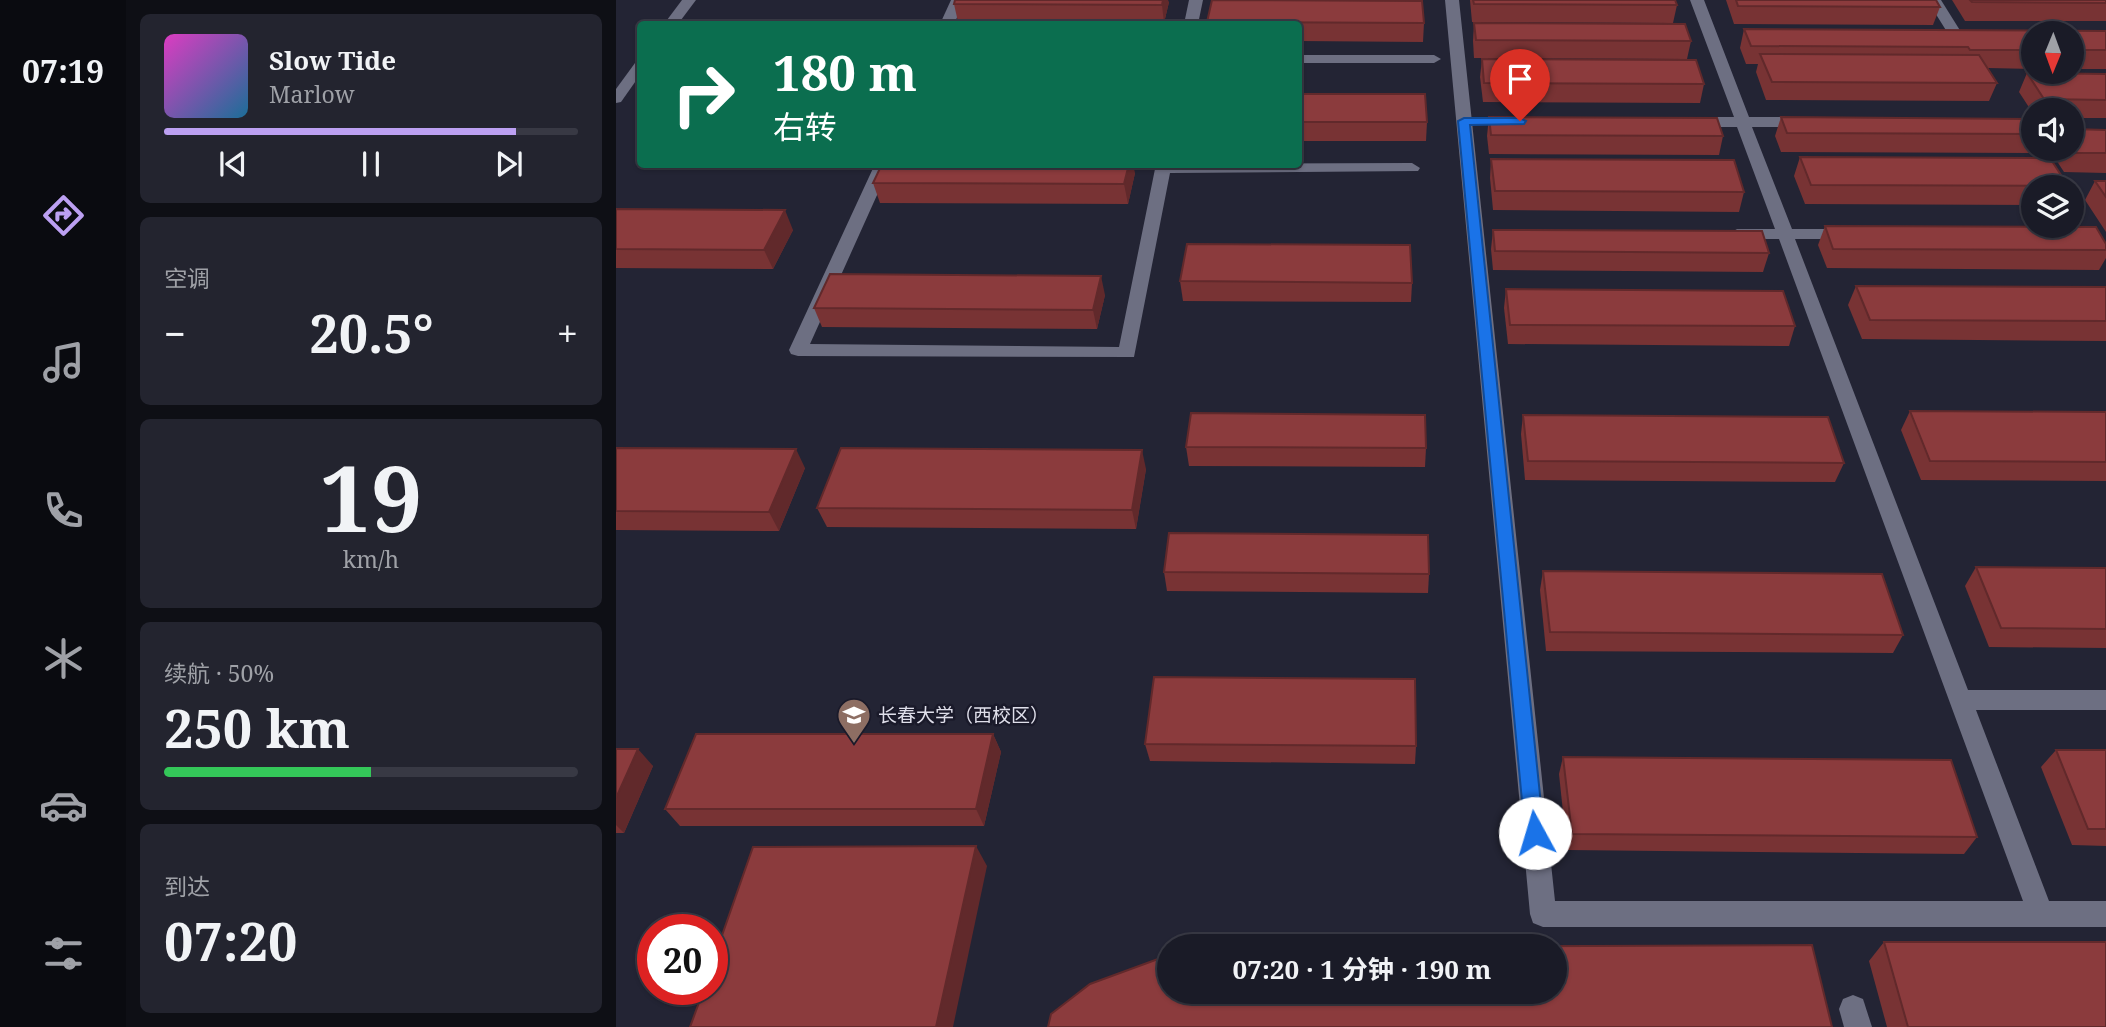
<!DOCTYPE html>
<html lang="zh">
<head>
<meta charset="utf-8">
<style>
  :root { --surface:#1a1b27; --page:#23242f; --text:#f1f3f6; --muted:#9fa1a7; --line:#383944; --accent:#bca0f2 }
  body { margin:0; font-family:"Noto Serif","Noto Sans SC",serif; background:var(--page); color:var(--text); height:100vh; display:flex; flex-direction:column; font-size:26px; white-space:nowrap }
  * { box-sizing:border-box; margin:0 }
  p { font-size:23px; color:var(--muted) }
  .icon { flex:none; width:38px; height:38px; fill:none; stroke:currentColor; stroke-width:2; stroke-linecap:round; stroke-linejoin:round }
  .map { position:relative; flex:1; overflow:hidden }
  .side { display:flex; flex-direction:column; gap:14px; padding:14px; background:#0e0f15; width:490px }
  .side>* { flex:none }
  .guide { position:absolute; left:21px; top:21px; width:665px; height:147px; border-radius:7px; box-shadow:0 2px 5px #0004,0 0 0 2px var(--line); background:#0b6e4f; color:#fff; overflow:hidden }
  .needle { width:46px; rotate:181deg }
  .buttons { position:absolute; left:1405px; top:21px; display:grid; gap:14px }
  .buttons a { display:grid; place-items:center; width:63px; height:63px; border-radius:50%; background:var(--surface); box-shadow:0 2px 5px #0004,0 0 0 2px var(--line); font-size:35px }
  .speed { position:absolute; left:21px; top:914px; display:flex; gap:14px; font-size:35px; font-weight:700; text-align:center }
  .speed>* { display:grid; place-content:center; width:91px; height:91px; border-radius:50%; background:var(--surface); box-shadow:0 2px 5px #0004,0 0 0 2px var(--line); line-height:1 }
  .speed .limit { border:10px solid #d22; background:#fff; color:#111 }
  .pin { position:absolute; display:grid; place-items:center; width:60px; height:60px; color:#fff; margin:-72px -30px; border-radius:50% 50% 50% 0; rotate:-45deg; box-shadow:0 0 7px #0007 }
  .pin .icon { rotate:45deg }
  .me { position:absolute; width:77px; margin:-38px; rotate:354deg; stroke-linejoin:round; filter:drop-shadow(0 0 5px #0008) }
  .turn { display:flex; align-items:center; gap:24px; height:147px; padding:0 21px; font-size:32px }
  .turn .icon { width:91px; height:91px; stroke-width:2.5 }
  .turn b { display:block; font-size:49px; line-height:60px }
  .big { font-size:52px; font-weight:700; line-height:1.1 }
  .side .widget { flex:1; display:flex; flex-direction:column; justify-content:center; gap:10px; min-width:0; padding:0 24px; border-radius:10px; background:var(--page) }
  .side .dial { align-items:center; gap:0 }
  .dial b { font-size:91px; line-height:1 }
  .song { display:flex; align-items:center; gap:21px }
  .cover { width:84px; height:84px; border-radius:10px; background:linear-gradient(135deg,hsl(310 70% 55%),hsl(200 70% 35%)) }
  .played { height:7px; border-radius:4px; background:linear-gradient(90deg,var(--accent) 85%,var(--line) 85%) }
  .keys { display:flex; justify-content:space-around; direction:ltr }
  .heat { display:flex; justify-content:space-between; align-items:center; font-size:38px; direction:ltr }
  .charge { height:10px; border-radius:5px; background:linear-gradient(90deg,#34c759 50%,var(--line) 0) }
  .trip { position:absolute; left:541px; top:934px; width:410px; height:70px; border-radius:35px; background:var(--surface); box-shadow:0 2px 5px #0004,0 0 0 2px var(--line); font-weight:700; line-height:70px; text-align:center }
  main { display:flex; flex:1; min-height:0 }
  .menu { display:flex; flex-direction:column; width:126px; justify-content:space-around; align-items:center; background:#0a0b10; color:var(--muted) }
  .menu .icon { width:49px; height:49px }
  .menu .current { color:var(--accent) }
  .menu b { font-size:32px; color:var(--text) }
  .map>svg:first-child { display:block }
  .lines { fill:none; stroke-linecap:round; stroke-linejoin:round }
  .minor { fill:#6d6f82; fill-rule:evenodd }
  .wall { fill:#783334 }
  .shaded-wall { fill:#61292b }
  .building { fill:#8b3b3d; stroke:#61292b; stroke-width:2 }
  .route { fill:#1a73e8; stroke:#114b97; stroke-width:2 }
  .labels { text-anchor:middle; dominant-baseline:central; stroke-width:5; stroke-linejoin:round; paint-order:stroke }
  .poi-label { font-size:19px; fill:#dfdfea; stroke:#1a1a2a; text-anchor:start }
</style>
</head>
<body>
<main>
<nav class="menu">
<b>07:19</b>
<svg class="icon current" aria-label="directions" viewBox="0 0 24 24"><path d="M12 3l9 9-9 9-9-9zM9 14v-3h6M13 9l2 2-2 2"/></svg>
<svg class="icon" aria-label="music" viewBox="0 0 24 24"><path d="M9 18V5l10-2v13"/><circle cx="6" cy="18" r="3"/><circle cx="16" cy="16" r="3"/></svg>
<svg class="icon" aria-label="phone" viewBox="0 0 24 24"><path d="M5 4h4l2 5-3 2q2 4 5 5l2-3 5 2v4C11 20 4 13 5 4z"/></svg>
<svg class="icon" aria-label="climate" viewBox="0 0 24 24"><path d="M12 3v18M4 7l16 10M4 17L20 7"/></svg>
<svg class="icon" aria-label="car" viewBox="0 0 24 24"><path d="M5 17H2v-5l4-1 3-4h7l3 4 3 1v5h-3M9 17h6M6 11h13"/><circle cx="7" cy="17" r="2"/><circle cx="17" cy="17" r="2"/></svg>
<svg class="icon" aria-label="filters" viewBox="0 0 24 24"><path d="M4 7h16M4 17h16"/><circle cx="9" cy="7" r="2"/><circle cx="15" cy="17" r="2"/></svg>
</nav>
<section class="side">
<div class="widget">
<div class="song"><i class="cover"></i><div><b>Slow Tide</b><p>Marlow</p></div></div>
<div class="played"></div>
<div class="keys"><svg class="icon" aria-label="previous" viewBox="0 0 24 24"><path d="M18 5L8 12l10 7zM5 5v14"/></svg><svg class="icon" aria-label="pause" viewBox="0 0 24 24"><path d="M8 5v14M16 5v14"/></svg><svg class="icon" aria-label="next" viewBox="0 0 24 24"><path d="M6 5l10 7-10 7zM19 5v14"/></svg></div>
</div>
<div class="widget"><p>空调</p>
<div class="heat"><a>−</a><b class="big">20.5°</b><a>+</a></div>
</div>
<div class="widget dial"><b>19</b><p>km/h</p></div>
<div class="widget"><p>续航 · 50%</p><b class="big">250 km</b><div class="charge"></div></div>
<div class="widget"><p>到达</p><b class="big">07:20</b></div>
</section>
<div class="map">
<svg width="1490" height="1027" viewBox="0 0 1490 1027">
  <rect width="100%" height="100%" fill="#232434"/>
  <g class="lines">
    <g class="minor">
      <path d="M66,0H80L62,24H48Z"/>
      <path d="M335,0H349L338,24H324Z"/>
      <path d="M573,0H587L582,24H568Z"/>
      <path d="M829,0H843L939,901H1407L1163,239H1121L1113,234L1121,229H1159L1121,127H1074L1066,122L1074,117H1118L1074,0H1088L1133,117H1189L1197,122L1189,127H1136L1176,229H1232L1240,234L1232,239H1179L1352,690H1490V710H1360L1433,901H1490V927H927L917,923L914,914Z"/>
      <path d="M1311,0H1325L1350,40L1348,43H1338Z"/>
      <path d="M682,55H818L825,59L818,63H682Z"/>
      <path d="M24,62V75L5,102L0,103V89L19,63Z"/>
      <path d="M796,163L804,168L802,171L554,173L518,357L182,356L175,354L173,350L259,164H275L194,344L503,347L540,164Z"/>
      <path d="M1237,995L1247,999L1256,1027H1228L1223,1009L1227,999Z"/>
    </g>
  </g>
  <g class="wall">
    <path d="M854,0H1059L1061,5L1057,23L856,22Z"/>
    <path d="M1110,0H1320L1324,7L1317,25L1118,24Z"/>
    <path d="M1336,0H1490V21H1349Z"/>
    <path d="M553,2L548,23L342,22L338,4Z"/>
    <path d="M591,22L808,23L807,42L682,41V24H592Z"/>
    <path d="M858,23L1075,41L1071,59L858,58L857,41Z"/>
    <path d="M1128,29L1490,31V69H1456V33H1418V69L1372,68L1381,83L1373,101L1150,100L1140,72L1142,64H1130L1124,48Z"/>
    <path d="M866,59L1088,84L1084,103L867,102L864,77Z"/>
    <path d="M1411,73L1490,74V118H1456V110H1418V115L1403,92Z"/>
    <path d="M682,94L811,122L810,141H682Z"/>
    <path d="M873,117L1107,136L1103,155L873,154L871,136Z"/>
    <path d="M1165,117L1418,122V149H1419L1416,153L1165,152L1159,136Z"/>
    <path d="M1490,130V173L1448,172L1433,149H1456Z"/>
    <path d="M1184,157L1452,186V187H1418V205L1189,204L1178,176Z"/>
    <path d="M875,159L1128,192L1123,212L877,210L874,178Z"/>
    <path d="M519,173L512,204L264,203L257,183Z"/>
    <path d="M1479,181H1490V232L1469,200Z"/>
    <path d="M0,209L177,230L157,269L0,268Z"/>
    <path d="M1209,226L1490,244V258L1483,270L1211,268L1202,245Z"/>
    <path d="M877,230L1153,253L1147,272L877,270L875,249Z"/>
    <path d="M564,281L796,283L795,302L567,301Z"/>
    <path d="M1240,286L1490,287V341L1246,339L1232,305Z"/>
    <path d="M890,289L1179,326L1173,346L892,344L888,308Z"/>
    <path d="M489,295L481,329L206,327L198,308Z"/>
    <path d="M1294,411L1490,412V481L1305,480L1285,430Z"/>
    <path d="M907,415L1228,463L1219,482L909,480L905,434Z"/>
    <path d="M570,447L810,448L809,467L573,466Z"/>
    <path d="M0,448L189,468L163,531L0,530Z"/>
    <path d="M530,469L520,529L211,527L201,508Z"/>
    <path d="M1360,567L1490,568V648L1373,647L1349,586Z"/>
    <path d="M927,571L1287,635L1277,653L930,651L924,590Z"/>
    <path d="M548,572L813,574L812,593L551,591Z"/>
    <path d="M377,734L385,752L368,826H64L49,809Z"/>
    <path d="M529,744L800,746L799,764L534,761Z"/>
    <path d="M0,749L37,766L8,833H0Z"/>
    <path d="M1440,750H1490V846L1456,845L1425,767Z"/>
    <path d="M947,757L1361,837L1348,854L951,850L943,774Z"/>
    <path d="M1268,942L1490,1027H1271L1253,961Z"/>
  </g>
  <g class="shaded-wall">
    <path d="M547,0H552L553,2L548,23L546,5Z"/>
    <path d="M513,164H517L519,173L512,204L508,184Z"/>
    <path d="M169,210L177,230L157,269L148,250Z"/>
    <path d="M485,276L489,295L481,329L477,310Z"/>
    <path d="M180,449L189,468L163,531L153,512Z"/>
    <path d="M526,450L530,469L520,529L516,510Z"/>
    <path d="M377,734L385,752L368,826L360,809Z"/>
    <path d="M22,749L37,766L8,833L0,825V798Z"/>
    <path d="M360,846L371,866L337,1027H320Z"/>
  </g>
  <g class="building">
    <path d="M339,0H547L546,5L338,4Z"/>
    <path d="M596,0L806,1L808,23L591,22Z"/>
    <path d="M857,0H1059L1061,5L858,4Z"/>
    <path d="M1120,0H1320L1324,7L1122,6Z"/>
    <path d="M1354,0H1490V3L1356,2Z"/>
    <path d="M858,23L1069,24L1075,41L860,40Z"/>
    <path d="M1128,29L1490,31V50H1456V33H1418V50H1354L1352,47L1135,46Z"/>
    <path d="M1144,54L1363,55L1381,83L1156,82Z"/>
    <path d="M866,59L1080,60L1088,84L868,83Z"/>
    <path d="M1411,73L1490,74V100L1428,99Z"/>
    <path d="M682,94H809L811,122H682Z"/>
    <path d="M873,117L1101,118L1107,136L875,135Z"/>
    <path d="M1165,117L1415,119L1418,122V134L1171,133Z"/>
    <path d="M1456,129L1490,130V153H1458L1455,149H1456Z"/>
    <path d="M1184,157L1434,158L1452,186L1195,185Z"/>
    <path d="M875,159L1118,160L1128,192L879,191Z"/>
    <path d="M266,164H513L508,184L257,183Z"/>
    <path d="M1479,181H1490V197Z"/>
    <path d="M0,209L169,210L148,250L0,249Z"/>
    <path d="M1209,226L1480,227L1490,244V250L1217,249Z"/>
    <path d="M877,230L1146,231L1153,253L879,251Z"/>
    <path d="M571,244L794,245L796,283L564,281Z"/>
    <path d="M214,274L485,276L477,310L198,308Z"/>
    <path d="M1240,286L1490,287V321L1254,320Z"/>
    <path d="M890,289L1167,291L1179,326L894,325Z"/>
    <path d="M1294,411L1490,412V462L1314,461Z"/>
    <path d="M575,413L809,415L810,448L570,447Z"/>
    <path d="M907,415L1212,417L1228,463L912,461Z"/>
    <path d="M0,448L180,449L153,512L0,511Z"/>
    <path d="M225,448L526,450L516,510L201,508Z"/>
    <path d="M553,533L812,535L813,574L548,572Z"/>
    <path d="M1360,567L1490,568V629L1385,628Z"/>
    <path d="M927,571L1266,574L1287,635L934,632Z"/>
    <path d="M538,677L799,679L800,746L529,744Z"/>
    <path d="M80,734H377L360,809H49Z"/>
    <path d="M0,749H22L0,798Z"/>
    <path d="M1440,750H1490V829H1472Z"/>
    <path d="M947,757L1335,760L1361,837L956,834Z"/>
    <path d="M360,846L320,1027H74L88,989H96V964L137,847Z"/>
    <path d="M1268,942H1490V1027H1292Z"/>
    <path d="M1196,945L1216,1027H432L435,1014L474,984L553,955V992H938V947H703Z"/>
  </g>
  <path class="route" d="M904,118L910,121L908,124L854,125L928,833L925,839L919,842L912,839L909,833L842,121L848,118Z"/>
  <defs>
    <symbol id="university-pin" viewBox="-11 -11 22 30"><path d="M0 17L-7.5 6A9.5 9.5 0 1 1 7.5 6Z" fill="#8d6e63" stroke="#1a1a2a"/><path d="M0-5L7-2L0 1L-7-2ZM-4 1L0 2.5L4 1V4Q0 6-4 4Z" fill="#fff"/></symbol>
  </defs>
  <g fill-rule="evenodd">
    <use href="#university-pin" x="219" y="696" width="38" height="52"/>
  </g>
  <g class="labels">
    <g class="poi-label">
      <text x="262" y="715">长春大学（西校区）</text>
    </g>
  </g>
</svg>
<div class="buttons">
<a><svg class="needle" viewBox="-14 -14 28 28"><path d="M0-13l5 13h-10z" fill="#e53935"/><path d="M0 13l5-13h-10z" fill="#9fa1a7"/></svg></a>
<a><svg class="icon" aria-label="sound" viewBox="0 0 24 24"><path d="M4 9h4l5-4v14l-5-4H4zM17 9q2 3 0 6"/></svg></a>
<a><svg class="icon" aria-label="layers" viewBox="0 0 24 24"><path d="M12 4l9 5-9 5-9-5zM3 14l9 5 9-5"/></svg></a>
</div>
<div class="speed"><div class="limit">20</div></div>
<div class="pin" style="left:904px;top:121px;background:#d93025"><svg class="icon" aria-label="arrive" viewBox="0 0 24 24"><path d="M6 21V4h12l-3 4 3 4H6"/></svg></div>
<svg class="me" style="left:919px;top:833px" viewBox="-20 -20 40 40"><circle r="19" fill="#fff"/><path d="M0-13L10 11 0 6-10 11z" fill="#1a73e8"/></svg>
<div class="trip">07:20 · 1 分钟 · 190 m</div>
<div class="guide">
<div class="turn"><svg class="icon" aria-label="right" viewBox="0 0 24 24"><path d="M7 20v-9h11M14 6l5 5-5 5"/></svg><div><b>180 m</b>右转</div></div>
</div>
</div>
</main>
</body>
</html>
